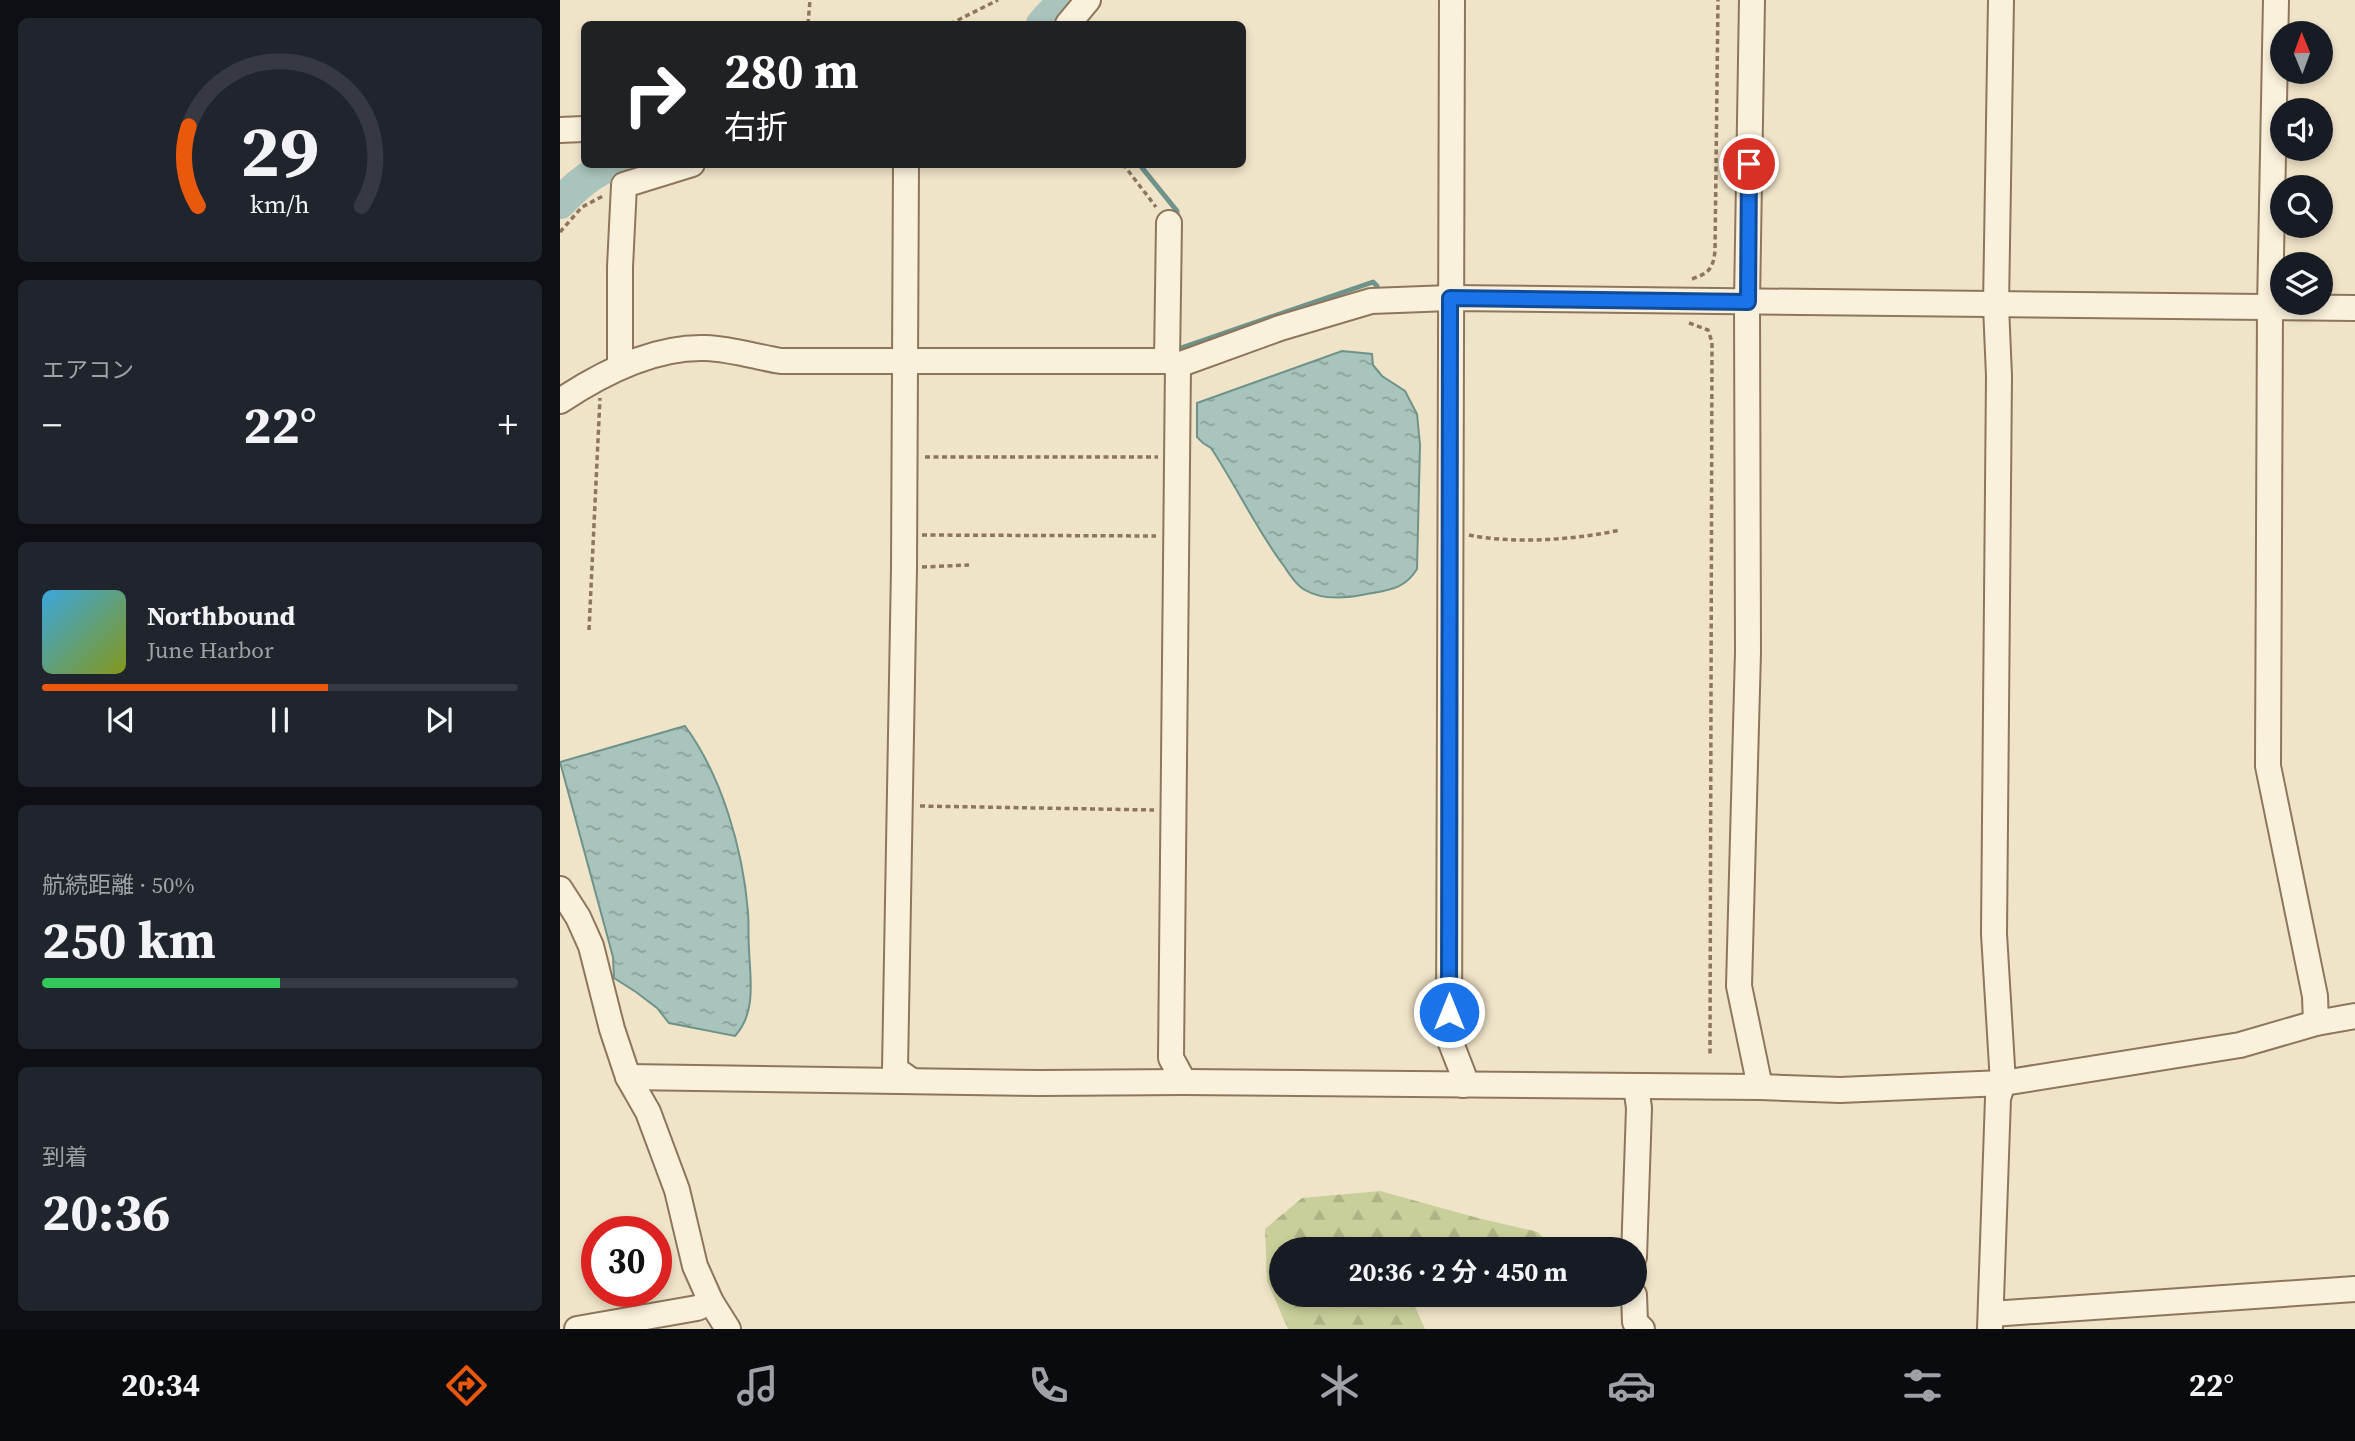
<!DOCTYPE html>
<html lang="ja">
<head>
<meta charset="utf-8">
<style>
  :root { --surface:#171b24; --page:#20242c; --text:#f1f3f6; --muted:#9ea1a6; --line:#363941; --accent:#ea580c }
  body { margin:0; font-family:"Source Serif 4","Noto Sans JP",serif; background:var(--page); color:var(--text); height:100vh; display:flex; flex-direction:column; font-size:26px; white-space:nowrap }
  * { box-sizing:border-box; margin:0 }
  p { font-size:23px; color:var(--muted) }
  .icon { flex:none; width:38px; height:38px; fill:none; stroke:currentColor; stroke-width:2; stroke-linecap:round; stroke-linejoin:round }
  .map { position:relative; flex:1; overflow:hidden }
  .drawer { display:flex; flex-direction:column; gap:18px; padding:18px; background:#0d0f14; width:560px }
  .drawer>* { flex:none }
  .top-card { position:absolute; left:21px; top:21px; width:665px; height:147px; border-radius:10px; box-shadow:0 4px 10px #0003; background:#202124; color:#fff; overflow:hidden }
  .needle { width:46px; rotate:359deg }
  .controls { position:absolute; left:1710px; top:21px; display:grid; gap:14px }
  .controls a { display:grid; place-items:center; width:63px; height:63px; border-radius:50%; background:var(--surface); box-shadow:0 4px 10px #0003; font-size:35px }
  .speed { position:absolute; left:21px; top:1216px; display:flex; gap:14px; font-size:35px; font-weight:700; text-align:center }
  .speed>* { display:grid; place-content:center; width:91px; height:91px; border-radius:50%; background:var(--surface); box-shadow:0 4px 10px #0003; line-height:1 }
  .speed .limit { border:10px solid #d22; background:#fff; color:#111 }
  .pin { position:absolute; display:grid; place-items:center; width:60px; height:60px; color:#fff; margin:-30px; border:4px solid #fff; border-radius:50%; box-shadow:0 2px 7px #0007 }
  .me { position:absolute; width:77px; margin:-38px; rotate:0deg; stroke-linejoin:round; filter:drop-shadow(0 0 5px #0008) }
  .turn { display:flex; align-items:center; gap:24px; height:147px; padding:0 28px; font-size:32px }
  .turn .icon { width:91px; height:91px; stroke-width:2.5 }
  .turn b { display:block; font-size:49px; line-height:60px }
  .big { font-size:52px; font-weight:700; line-height:1.1 }
  .drawer .widget { flex:1; display:flex; flex-direction:column; justify-content:center; gap:10px; min-width:0; padding:0 24px; border-radius:10px; background:var(--page) }
  .drawer .dial { align-items:center; gap:0 }
  .dial svg { height:182px; overflow:visible; fill:none; stroke:var(--line); stroke-width:7; stroke-linecap:round; text-anchor:middle }
  .dial text { fill:var(--text); stroke:none }
  .song { display:flex; align-items:center; gap:21px }
  .cover { width:84px; height:84px; border-radius:10px; background:linear-gradient(135deg,hsl(200 70% 55%),hsl(70 70% 35%)) }
  .played { height:7px; border-radius:4px; background:linear-gradient(90deg,var(--accent) 60%,var(--line) 60%) }
  .keys { display:flex; justify-content:space-around; direction:ltr }
  .heat { display:flex; justify-content:space-between; align-items:center; font-size:38px; direction:ltr }
  .charge { height:10px; border-radius:5px; background:linear-gradient(90deg,#34c759 50%,var(--line) 0) }
  .trip { position:absolute; left:709px; top:1237px; width:378px; height:70px; border-radius:35px; background:var(--surface); box-shadow:0 4px 10px #0003; font-weight:700; line-height:70px; text-align:center }
  .menu { display:flex; height:112px; justify-content:space-around; align-items:center; background:#090b0e; color:var(--muted) }
  .menu .icon { width:49px; height:49px }
  .menu .on { color:var(--accent) }
  .menu b { font-size:32px; color:var(--text) }
  main { display:flex; flex:1; min-height:0 }
  .map>svg:first-child { display:block }
  .forest { fill:url(#forest-firs) }
  .water { fill:url(#water-ripples); stroke:#6f938a; stroke-width:2 }
  .lines { fill:none; stroke-linecap:round; stroke-linejoin:round }
  .stream { stroke:#6f938a; stroke-width:5 }
  .river { stroke:#a9c4bc; stroke-width:32 }
  .minor-casing { stroke:#8d765c; stroke-width:28 }
  .path { stroke:#8d765c; stroke-width:3.5; stroke-dasharray:5 3.5; stroke-linecap:butt }
  .minor { stroke:#faf1dc; stroke-width:24 }
  .route-casing { stroke:#114b97; stroke-width:18 }
  .route { stroke:#1a73e8; stroke-width:12 }
</style>
</head>
<body>
<main>
<section class="drawer">
<div class="widget dial"><svg viewBox="0 0 100 80">
<path d="M14 69A42 42 0 1 1 86 69"/>
<path d="M14 69A42 42 0 0 1 10 34" stroke="#ea580c"/>
<text x="50" y="56" font-size="32" font-weight="700">29</text>
<text x="50" y="72" font-size="11">km/h</text>
</svg></div>
<div class="widget"><p>エアコン</p>
<div class="heat"><a>−</a><b class="big">22°</b><a>+</a></div>
</div>
<div class="widget">
<div class="song"><i class="cover"></i><div><b>Northbound</b><p>June Harbor</p></div></div>
<div class="played"></div>
<div class="keys"><svg class="icon" aria-label="previous" viewBox="0 0 24 24"><path d="M18 5L8 12l10 7zM5 5v14"/></svg><svg class="icon" aria-label="pause" viewBox="0 0 24 24"><path d="M8 5v14M16 5v14"/></svg><svg class="icon" aria-label="next" viewBox="0 0 24 24"><path d="M6 5l10 7-10 7zM19 5v14"/></svg></div>
</div>
<div class="widget"><p>航続距離 · 50%</p><b class="big">250 km</b><div class="charge"></div></div>
<div class="widget"><p>到着</p><b class="big">20:36</b></div>
</section>
<div class="map">
<svg width="1795" height="1329" viewBox="0 0 1795 1329">
  <defs>
    <pattern id="forest-firs" width="22" height="20" patternUnits="userSpaceOnUse" patternTransform="scale(1.75)"><rect width="22" height="20" fill="#c9cf9b"/><path d="M5 1l3.5 6h-7zM16 11l3.5 6h-7z" fill="#aeb285"/></pattern>
    <pattern id="water-ripples" width="26" height="14" patternUnits="userSpaceOnUse" patternTransform="scale(1.75)"><rect width="26" height="14" fill="#a9c4bc"/><path d="M2 4q2-2 4 0t4 0M15 11q2-2 4 0t4 0" fill="none" stroke="#8ba098"/></pattern>
  </defs>
  <rect width="100%" height="100%" fill="#f0e4c8"/>
  <path class="forest" d="M820,1191L918,1218L978,1232L993,1249L721,1250V1295H850L865,1329H728L707,1281L705,1229L742,1198Z"/>
  <g class="water">
    <path d="M782,351L812,354L813,365L822,376L845,391L857,414L860,445L857,569C845,589 829,590 807,594C788,598 763,601 745,590C737,586 729,574 724,566C696,529 677,487 651,448L643,443L637,437V403Z"/>
    <path d="M125,726C162,776 183,850 188,912C189,924 188,937 189,949C190,978 197,1012 175,1036L109,1023L97,1008L76,992L54,978L53,957L0,762Z"/>
  </g>
  <g class="lines">
    <g class="stream">
      <path d="M579,164L617,211V222"/>
      <path d="M618,343V349L813,282L817,286"/>
    </g>
    <g class="river">
      <path d="M482,24L504,0"/>
      <path d="M0,203C16,186 32,172 54,164"/>
    </g>
    <defs>
      <g id="minor">
        <path d="M892,0L889,1038L903,1074V1085"/>
        <path d="M1192,0L1187,302L1188,652L1179,986L1200,1087"/>
        <path d="M1716,0L1710,307L1708,766L1755,996L1756,1023"/>
        <path d="M508,24L528,0"/>
        <path d="M0,130L24,129"/>
        <path d="M346,164L344,568L335,1069L352,1081"/>
        <path d="M607,361L609,223"/>
        <path d="M618,365L611,1058L624,1082"/>
        <path d="M60,367V267L64,185L132,164"/>
        <path d="M0,401C42,373 94,346 146,348C172,349 196,357 221,361H607L618,365L720,328L811,301L890,298L1795,308"/>
        <path d="M0,889L18,917L31,946L52,1029L68,1077L88,1112L117,1190L135,1266L151,1302L168,1329"/>
        <path d="M68,1077L480,1083L624,1082L1200,1087L1280,1090L1443,1083L1680,1045L1756,1023L1795,1016"/>
        <path d="M1074,1257L1079,1108L1076,1086"/>
        <path d="M1074,1295L1075,1322L1082,1329"/>
        <path d="M1431,1314L1795,1289"/>
        <path d="M17,1329L137,1308L151,1302"/>
        <path d="M1430,1329L1438,1098L1443,1083L1434,934L1439,376L1436,306L1441,0"/>
      </g>
    </defs>
    <use href="#minor" class="minor-casing"/>
    <g class="path">
      <path d="M248,24L250,0"/>
      <path d="M390,24L438,0"/>
      <path d="M563,164L596,207"/>
      <path d="M0,232L22,207L43,196"/>
      <path d="M1132,279C1149,273 1153,269 1155,251L1158,0"/>
      <path d="M1129,323L1148,330L1152,342L1150,1055"/>
      <path d="M365,457H598"/>
      <path d="M362,535L596,536"/>
      <path d="M909,535C952,544 1016,540 1060,530"/>
      <path d="M362,567L409,565"/>
      <path d="M29,630L40,398"/>
      <path d="M360,806L594,810"/>
    </g>
    <use href="#minor" class="minor"/>
  </g>
  <g class="lines">
    <defs>
      <path id="route" d="M889,1012L890,298L1188,302L1189,164"/>
    </defs>
    <use href="#route" class="route-casing"/>
    <use href="#route" class="route"/>
  </g>
</svg>
<div class="controls">
<a><svg class="needle" viewBox="-14 -14 28 28"><path d="M0-13l5 13h-10z" fill="#e53935"/><path d="M0 13l5-13h-10z" fill="#9ea1a6"/></svg></a>
<a><svg class="icon" aria-label="sound" viewBox="0 0 24 24"><path d="M4 9h4l5-4v14l-5-4H4zM17 9q2 3 0 6"/></svg></a>
<a><svg class="icon" aria-label="search" viewBox="0 0 24 24"><circle cx="10" cy="10" r="6"/><path d="M15 15l6 6"/></svg></a>
<a><svg class="icon" aria-label="layers" viewBox="0 0 24 24"><path d="M12 4l9 5-9 5-9-5zM3 14l9 5 9-5"/></svg></a>
</div>
<div class="speed"><div class="limit">30</div></div>
<div class="pin" style="left:1189px;top:164px;background:#d93025"><svg class="icon" aria-label="arrive" viewBox="0 0 24 24"><path d="M6 21V4h12l-3 4 3 4H6"/></svg></div>
<svg class="me" style="left:889px;top:1012px" viewBox="-20 -20 40 40"><circle r="17" fill="#1a73e8" stroke="#fff" stroke-width="3"/><path d="M0-11L8 9 0 5-8 9z" fill="#fff"/></svg>
<div class="trip">20:36 · 2 分 · 450 m</div>
<div class="top-card">
<div class="turn"><svg class="icon" aria-label="right" viewBox="0 0 24 24"><path d="M7 20v-9h11M14 6l5 5-5 5"/></svg><div><b>280 m</b>右折</div></div>
</div>
</div>
</main>
<nav class="menu">
<b>20:34</b>
<svg class="icon on" aria-label="directions" viewBox="0 0 24 24"><path d="M12 3l9 9-9 9-9-9zM9 14v-3h6M13 9l2 2-2 2"/></svg>
<svg class="icon" aria-label="music" viewBox="0 0 24 24"><path d="M9 18V5l10-2v13"/><circle cx="6" cy="18" r="3"/><circle cx="16" cy="16" r="3"/></svg>
<svg class="icon" aria-label="phone" viewBox="0 0 24 24"><path d="M5 4h4l2 5-3 2q2 4 5 5l2-3 5 2v4C11 20 4 13 5 4z"/></svg>
<svg class="icon" aria-label="climate" viewBox="0 0 24 24"><path d="M12 3v18M4 7l16 10M4 17L20 7"/></svg>
<svg class="icon" aria-label="car" viewBox="0 0 24 24"><path d="M5 17H2v-5l4-1 3-4h7l3 4 3 1v5h-3M9 17h6M6 11h13"/><circle cx="7" cy="17" r="2"/><circle cx="17" cy="17" r="2"/></svg>
<svg class="icon" aria-label="filters" viewBox="0 0 24 24"><path d="M4 7h16M4 17h16"/><circle cx="9" cy="7" r="2"/><circle cx="15" cy="17" r="2"/></svg>
<b>22°</b>
</nav>
</body>
</html>
